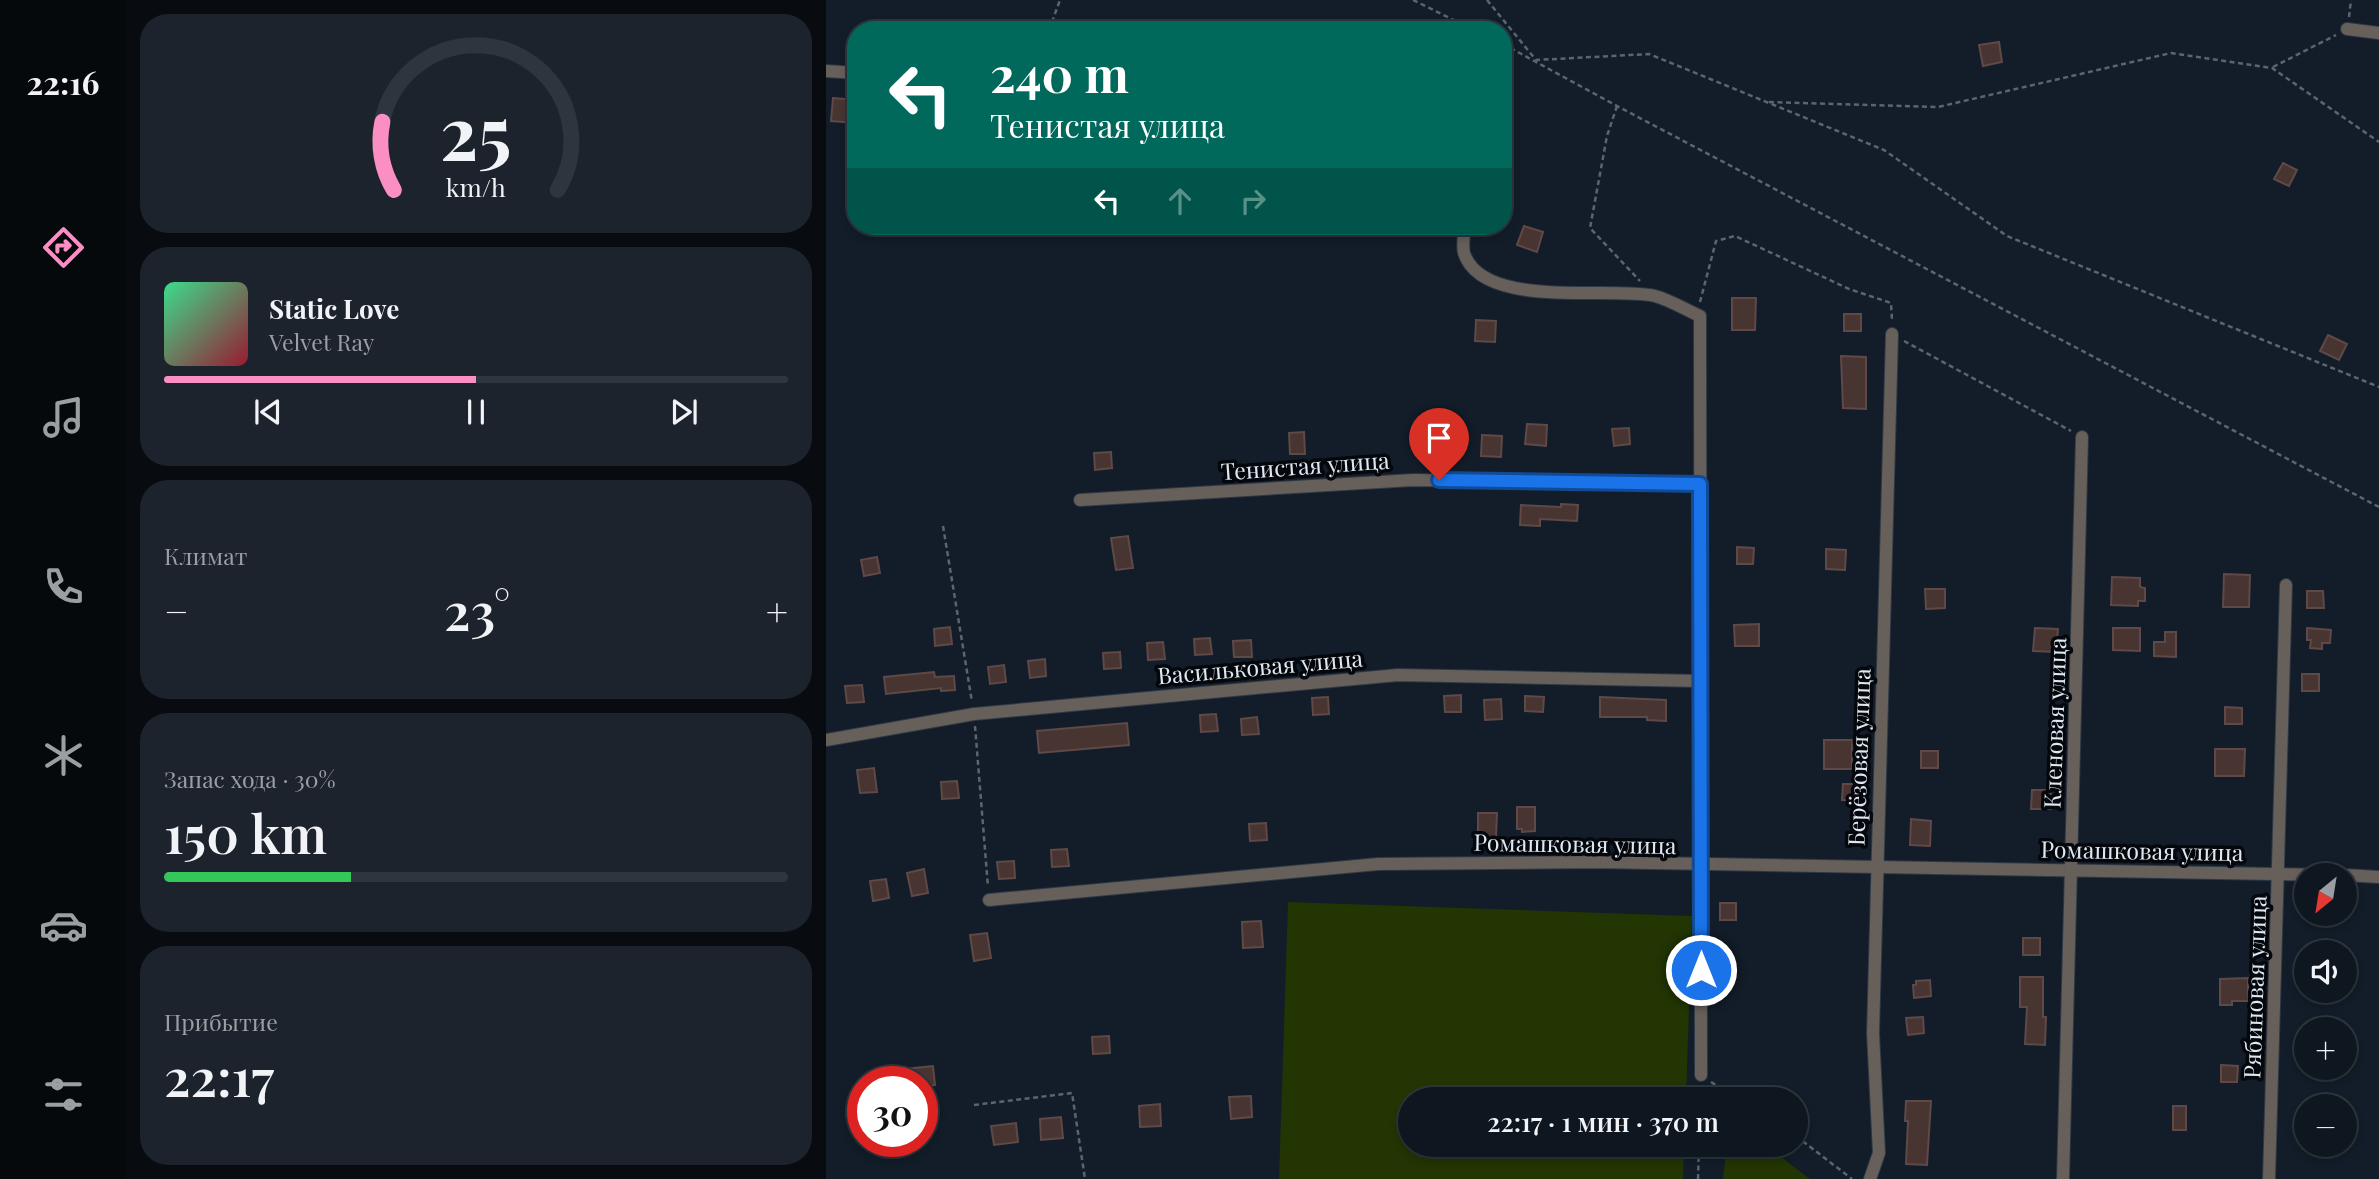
<!DOCTYPE html>
<html lang="ru">
<head>
<meta charset="utf-8">
<style>
  :root { --surface:#0e161f; --page:#1c232c; --text:#f1f3f6; --muted:#9b9fa4; --line:#2e353d; --accent:#fb8fc4 }
  body { margin:0; font-family:"Playfair Display",serif; background:var(--page); color:var(--text); height:100vh; display:flex; flex-direction:column; font-size:26px; white-space:nowrap }
  * { box-sizing:border-box; margin:0 }
  p { font-size:23px; color:var(--muted) }
  .icon { flex:none; width:38px; height:38px; fill:none; stroke:currentColor; stroke-width:2; stroke-linecap:round; stroke-linejoin:round }
  .map { position:relative; flex:1; overflow:hidden }
  .drawer { display:flex; flex-direction:column; gap:14px; padding:14px; background:#080c11; width:700px }
  .drawer>* { flex:none }
  .hud { position:absolute; left:21px; top:21px; width:665px; height:214px; border-radius:28px; box-shadow:0 4px 10px #0003,0 0 0 2px var(--line); background:#00695c; color:#fff; overflow:hidden }
  .needle { width:46px; rotate:210deg }
  .tools { position:absolute; left:1468px; top:863px; display:grid; gap:14px }
  .tools a { display:grid; place-items:center; width:63px; height:63px; border-radius:50%; background:var(--surface); box-shadow:0 4px 10px #0003,0 0 0 2px var(--line); font-size:35px }
  .speed { position:absolute; left:21px; top:1066px; display:flex; gap:14px; font-size:35px; font-weight:700; text-align:center }
  .speed>* { display:grid; place-content:center; width:91px; height:91px; border-radius:50%; background:var(--surface); box-shadow:0 4px 10px #0003,0 0 0 2px var(--line); line-height:1 }
  .speed .limit { border:10px solid #d22; background:#fff; color:#111 }
  .pin { position:absolute; display:grid; place-items:center; width:60px; height:60px; color:#fff; margin:-72px -30px; border-radius:50% 50% 50% 0; rotate:-45deg; box-shadow:0 0 7px #0007 }
  .pin .icon { rotate:45deg }
  .me { position:absolute; width:77px; margin:-38px; rotate:0deg; stroke-linejoin:round; filter:drop-shadow(0 0 5px #0008) }
  .turn { display:flex; align-items:center; gap:24px; height:147px; padding:0 28px; font-size:32px }
  .turn .icon { width:91px; height:91px; stroke-width:2.5 }
  .turn b { display:block; font-size:49px; line-height:60px }
  .lanes { display:flex; align-items:center; height:66px; padding:0 28px; background:#0003; justify-content:center; gap:35px; direction:ltr }
  .lanes .off { opacity:.35 }
  .big { font-size:52px; font-weight:600; line-height:1.1 }
  .drawer .card { flex:1; display:flex; flex-direction:column; justify-content:center; gap:10px; min-width:0; padding:0 24px; border-radius:28px; background:var(--page) }
  .drawer .dial { align-items:center; gap:0 }
  .dial svg { height:182px; overflow:visible; fill:none; stroke:var(--line); stroke-width:7; stroke-linecap:round; text-anchor:middle }
  .dial text { fill:var(--text); stroke:none }
  .song { display:flex; align-items:center; gap:21px }
  .cover { width:84px; height:84px; border-radius:10px; background:linear-gradient(135deg,hsl(150 70% 55%),hsl(350 70% 35%)) }
  .played { height:7px; border-radius:4px; background:linear-gradient(90deg,var(--accent) 50%,var(--line) 50%) }
  .keys { display:flex; justify-content:space-around; direction:ltr }
  .heat { display:flex; justify-content:space-between; align-items:center; font-size:38px; direction:ltr }
  .charge { height:10px; border-radius:5px; background:linear-gradient(90deg,#34c759 30%,var(--line) 0) }
  .trip { position:absolute; left:572px; top:1087px; width:410px; height:70px; border-radius:35px; background:var(--surface); box-shadow:0 4px 10px #0003,0 0 0 2px var(--line); font-weight:600; line-height:70px; text-align:center }
  main { display:flex; flex:1; min-height:0 }
  .dock { display:flex; flex-direction:column; width:126px; justify-content:space-around; align-items:center; background:#06090c; color:var(--muted) }
  .dock .icon { width:49px; height:49px }
  .dock .selected { color:var(--accent) }
  .dock b { font-size:32px; color:var(--text) }
  .map>svg:first-child { display:block }
  .green { fill:#223503 }
  .building { fill:#483532; stroke:#5e4947; stroke-width:2 }
  .lines { fill:none; stroke-linecap:round; stroke-linejoin:round }
  .street-casing { stroke:#2f3945; stroke-width:14 }
  .path { stroke:#5b656f; stroke-width:2.5; stroke-dasharray:5 3.5; stroke-linecap:butt }
  .street { stroke:#675f5a; stroke-width:12 }
  .route-casing { stroke:#114b97; stroke-width:18 }
  .route { stroke:#1a73e8; stroke-width:12 }
  .labels { text-anchor:middle; dominant-baseline:central; stroke-width:7; stroke-linejoin:round; paint-order:stroke }
  .street-label { font-size:23px; fill:#dfe7f0; stroke:#04070c }
</style>
</head>
<body>
<main>
<nav class="dock">
<b>22:16</b>
<svg class="icon selected" aria-label="directions" viewBox="0 0 24 24"><path d="M12 3l9 9-9 9-9-9zM9 14v-3h6M13 9l2 2-2 2"/></svg>
<svg class="icon" aria-label="music" viewBox="0 0 24 24"><path d="M9 18V5l10-2v13"/><circle cx="6" cy="18" r="3"/><circle cx="16" cy="16" r="3"/></svg>
<svg class="icon" aria-label="phone" viewBox="0 0 24 24"><path d="M5 4h4l2 5-3 2q2 4 5 5l2-3 5 2v4C11 20 4 13 5 4z"/></svg>
<svg class="icon" aria-label="climate" viewBox="0 0 24 24"><path d="M12 3v18M4 7l16 10M4 17L20 7"/></svg>
<svg class="icon" aria-label="car" viewBox="0 0 24 24"><path d="M5 17H2v-5l4-1 3-4h7l3 4 3 1v5h-3M9 17h6M6 11h13"/><circle cx="7" cy="17" r="2"/><circle cx="17" cy="17" r="2"/></svg>
<svg class="icon" aria-label="filters" viewBox="0 0 24 24"><path d="M4 7h16M4 17h16"/><circle cx="9" cy="7" r="2"/><circle cx="15" cy="17" r="2"/></svg>
</nav>
<section class="drawer">
<div class="card dial"><svg viewBox="0 0 100 80">
<path d="M14 69A42 42 0 1 1 86 69"/>
<path d="M14 69A42 42 0 0 1 9 39" stroke="#fb8fc4"/>
<text x="50" y="56" font-size="32" font-weight="700">25</text>
<text x="50" y="72" font-size="11">km/h</text>
</svg></div>
<div class="card">
<div class="song"><i class="cover"></i><div><b>Static Love</b><p>Velvet Ray</p></div></div>
<div class="played"></div>
<div class="keys"><svg class="icon" aria-label="previous" viewBox="0 0 24 24"><path d="M18 5L8 12l10 7zM5 5v14"/></svg><svg class="icon" aria-label="pause" viewBox="0 0 24 24"><path d="M8 5v14M16 5v14"/></svg><svg class="icon" aria-label="next" viewBox="0 0 24 24"><path d="M6 5l10 7-10 7zM19 5v14"/></svg></div>
</div>
<div class="card"><p>Климат</p>
<div class="heat"><a>−</a><b class="big">23°</b><a>+</a></div>
</div>
<div class="card"><p>Запас хода · 30%</p><b class="big">150 km</b><div class="charge"></div></div>
<div class="card"><p>Прибытие</p><b class="big">22:17</b></div>
</section>
<div class="map">
<svg width="1553" height="1179" viewBox="0 0 1553 1179">
  <rect width="100%" height="100%" fill="#121d29"/>
  <g class="green">
    <path d="M462,902L866,916L860,1099H584V1144L858,1145L857,1179H453Z"/>
    <path d="M901,1144L939,1145L984,1179H897Z"/>
  </g>
  <g class="building">
    <path d="M1173,42L1176,62L1157,66L1153,45Z"/>
    <path d="M7,98L30,100V123L5,121Z"/>
    <path d="M1457,163L1471,170L1463,186L1448,179Z"/>
    <path d="M698,226L717,232L711,252L691,245Z"/>
    <path d="M906,298H930L929,330H906Z"/>
    <rect x="1018" y="314" width="17" height="17"/>
    <path d="M650,320L670,321L669,342L649,341Z"/>
    <path d="M1502,335L1521,344L1513,360L1494,351Z"/>
    <path d="M1015,356L1040,357V409L1017,408Z"/>
    <path d="M701,424L721,425L720,446L699,444Z"/>
    <path d="M803,428L804,444L788,446L786,429Z"/>
    <path d="M478,432L479,454H464L463,433Z"/>
    <path d="M656,435L676,436L675,457L655,456Z"/>
    <path d="M285,452L286,468L269,470L268,453Z"/>
    <path d="M735,504L752,505L751,521L714,519V526L694,525L695,505L735,507Z"/>
    <path d="M302,536L307,568L290,570L285,538Z"/>
    <path d="M911,547L928,548L927,564H911Z"/>
    <path d="M1000,549L1020,550L1019,570L1000,569Z"/>
    <path d="M51,557L54,573L38,576L35,560Z"/>
    <path d="M1398,574L1424,575L1423,607H1397Z"/>
    <path d="M1286,577L1314,578V587L1319,588V601H1312V606L1285,605Z"/>
    <path d="M1099,589H1119V608L1100,609Z"/>
    <path d="M1481,591H1497L1498,608H1481Z"/>
    <path d="M933,624V646H909L908,625Z"/>
    <path d="M124,627L126,644L109,646L108,629Z"/>
    <path d="M1209,628L1232,629L1230,652L1207,651Z"/>
    <path d="M1287,628H1314V651L1287,650Z"/>
    <path d="M1481,628L1505,630L1504,643H1496V649L1484,648L1485,640H1481Z"/>
    <path d="M1339,632H1350V657L1328,656V642H1339Z"/>
    <path d="M384,638L386,654L369,655L368,639Z"/>
    <path d="M425,640L426,657H408L407,641Z"/>
    <path d="M337,642L339,659L322,660L321,643Z"/>
    <path d="M294,652L295,668L278,669L277,653Z"/>
    <path d="M219,659L220,676L204,678L202,661Z"/>
    <path d="M178,665L180,682L164,684L162,667Z"/>
    <path d="M108,672L109,677L128,676L129,690L115,691V688L60,694L58,677Z"/>
    <rect x="1476" y="674" width="17" height="17"/>
    <path d="M36,685L38,702L21,703L19,686Z"/>
    <path d="M635,695V712H619L618,696Z"/>
    <path d="M699,696L718,697L717,712L699,711Z"/>
    <path d="M502,697L503,714L487,715L486,698Z"/>
    <path d="M774,697L840,700V721L821,720V717H774Z"/>
    <path d="M675,699L676,719L659,720L658,700Z"/>
    <path d="M1399,707L1416,708V724H1399Z"/>
    <path d="M390,714L392,731L375,732L374,715Z"/>
    <path d="M431,717L433,734L416,735L415,719Z"/>
    <path d="M301,723L303,745L213,753L211,731Z"/>
    <rect x="998" y="740" width="28" height="29"/>
    <path d="M1389,749H1419L1418,776H1389Z"/>
    <rect x="1095" y="751" width="17" height="17"/>
    <path d="M48,768L51,792L34,793L31,770Z"/>
    <path d="M131,781L133,798L116,799L115,782Z"/>
    <path d="M1017,784H1033V801L1016,800Z"/>
    <path d="M1206,790H1225V809H1205Z"/>
    <path d="M691,807H709V831L696,832V829H691Z"/>
    <path d="M652,813H671L670,837H652Z"/>
    <path d="M1085,819L1105,821L1104,846L1084,845Z"/>
    <path d="M440,823L441,840L424,841L423,824Z"/>
    <path d="M241,849L243,866L226,867L225,850Z"/>
    <path d="M188,861L189,878L173,879L171,862Z"/>
    <path d="M98,869L102,893L86,896L81,873Z"/>
    <path d="M60,879L63,898L47,901L44,881Z"/>
    <rect x="894" y="903" width="16" height="17"/>
    <path d="M435,921L437,947L417,948L416,922Z"/>
    <path d="M161,933L165,958L148,961L144,935Z"/>
    <rect x="1197" y="938" width="17" height="17"/>
    <path d="M1194,977H1217V1017H1220L1219,1045L1199,1044L1201,1007H1194Z"/>
    <path d="M1422,978V1001H1406V1005H1394V979Z"/>
    <path d="M1104,980L1105,996L1088,998L1087,985H1090V981Z"/>
    <path d="M1097,1017L1098,1033L1082,1035L1080,1018Z"/>
    <path d="M283,1036L284,1053L267,1054L266,1037Z"/>
    <path d="M1395,1065L1412,1066L1411,1082H1395Z"/>
    <path d="M107,1066L109,1085L96,1087V1082H79L78,1069Z"/>
    <path d="M425,1096L426,1117L405,1119L403,1097Z"/>
    <path d="M1080,1101H1105L1101,1165L1080,1164L1082,1121H1079Z"/>
    <path d="M334,1104L335,1126L314,1127L313,1106Z"/>
    <rect x="1347" y="1106" width="13" height="24"/>
    <path d="M235,1117L237,1138L215,1140L214,1119Z"/>
    <path d="M190,1123L192,1142L168,1145L165,1126Z"/>
  </g>
  <g class="lines">
    <defs>
      <g id="street">
        <path d="M1521,29L1553,33"/>
        <path d="M0,71L30,73"/>
        <path d="M639,226C638,234 636,245 638,253C656,310 784,286 829,296C844,300 860,310 874,316L875,1075"/>
        <path d="M254,500L587,480L874,484"/>
        <path d="M0,740L148,714L572,675L875,681"/>
        <path d="M1519,875L1553,877"/>
        <path d="M163,900L552,864L770,862L1505,875"/>
        <path d="M1044,1179L1053,1153L1047,1033L1066,334"/>
        <path d="M1237,1179L1256,437"/>
        <path d="M1443,1179L1460,585"/>
      </g>
    </defs>
    <use href="#street" class="street-casing"/>
    <g class="path">
      <path d="M587,0L648,30"/>
      <path d="M661,0L710,60L823,54L1058,150L1181,236L1553,387"/>
      <path d="M1523,17L1525,0"/>
      <path d="M223,30L234,0"/>
      <path d="M677,44L791,106L1553,507"/>
      <path d="M1447,67L1510,35"/>
      <path d="M943,102L1112,107L1345,53L1446,68L1553,142"/>
      <path d="M791,106L781,136L764,228L814,281"/>
      <path d="M874,302L890,241L909,236L1023,289L1065,303L1066,320"/>
      <path d="M1078,341L1245,431"/>
      <path d="M117,526L146,702"/>
      <path d="M149,726L162,887"/>
      <path d="M885,1082L912,1099"/>
      <path d="M874,1099V1086"/>
      <path d="M148,1105L246,1093L259,1179"/>
      <path d="M970,1136L1026,1179"/>
      <path d="M872,1179L873,1144"/>
    </g>
    <use href="#street" class="street"/>
  </g>
  <g class="lines">
    <defs>
      <path id="route" d="M613,480L874,484L875,970"/>
    </defs>
    <use href="#route" class="route-casing"/>
    <use href="#route" class="route"/>
  </g>
  <g class="labels">
    <g class="street-label">
      <text transform="translate(479 465) rotate(-4)">Тенистая улица</text>
      <text transform="translate(434 666) rotate(-5)">Васильковая улица</text>
      <text transform="translate(1228 723) rotate(-88)">Кленовая улица</text>
      <text transform="translate(1032 757) rotate(-88)">Берёзовая улица</text>
      <text transform="translate(749 843) rotate(1)">Ромашковая улица</text>
      <text transform="translate(1316 850) rotate(1)">Ромашковая улица</text>
      <text transform="translate(1428 987) rotate(-88)">Рябиновая улица</text>
    </g>
  </g>
</svg>
<div class="tools">
<a><svg class="needle" viewBox="-14 -14 28 28"><path d="M0-13l5 13h-10z" fill="#e53935"/><path d="M0 13l5-13h-10z" fill="#9b9fa4"/></svg></a>
<a><svg class="icon" aria-label="sound" viewBox="0 0 24 24"><path d="M4 9h4l5-4v14l-5-4H4zM17 9q2 3 0 6"/></svg></a>
<a>+</a>
<a>−</a>
</div>
<div class="speed"><div class="limit">30</div></div>
<div class="pin" style="left:613px;top:480px;background:#d93025"><svg class="icon" aria-label="arrive" viewBox="0 0 24 24"><path d="M6 21V4h12l-3 4 3 4H6"/></svg></div>
<svg class="me" style="left:875px;top:970px" viewBox="-20 -20 40 40"><circle r="17" fill="#1a73e8" stroke="#fff" stroke-width="3"/><path d="M0-11L8 9 0 5-8 9z" fill="#fff"/></svg>
<div class="trip">22:17 · 1 мин · 370 m</div>
<div class="hud">
<div class="turn"><svg class="icon" aria-label="left" viewBox="0 0 24 24"><path d="M17 20v-9H6M10 6l-5 5 5 5"/></svg><div><b>240 m</b>Тенистая улица</div></div>
<div class="lanes"><svg class="icon" aria-label="left" viewBox="0 0 24 24"><path d="M17 20v-9H6M10 6l-5 5 5 5"/></svg><svg class="icon off" aria-label="ahead" viewBox="0 0 24 24"><path d="M12 20V5M6 11l6-6 6 6"/></svg><svg class="icon off" aria-label="right" viewBox="0 0 24 24"><path d="M7 20v-9h11M14 6l5 5-5 5"/></svg></div>
</div>
</div>
</main>
</body>
</html>
